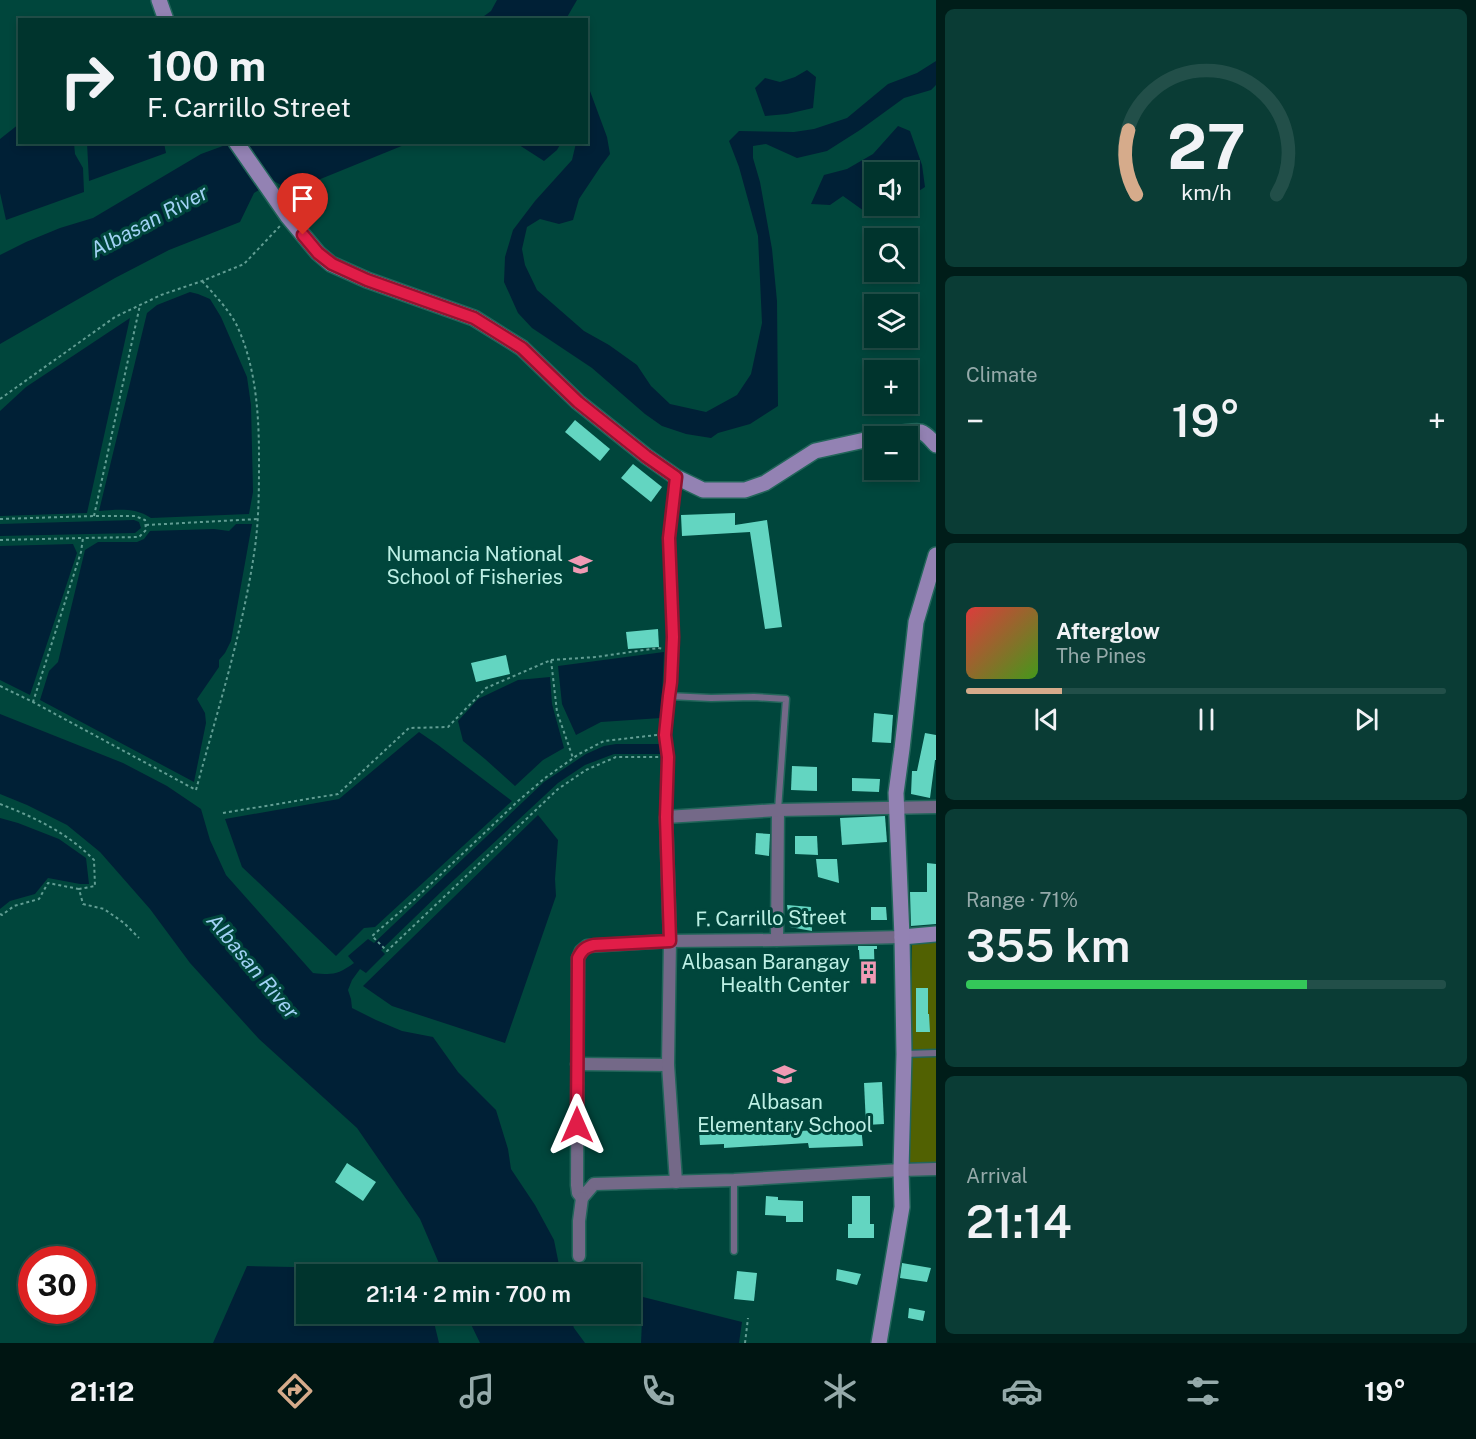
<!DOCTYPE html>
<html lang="en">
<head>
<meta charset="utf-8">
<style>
  :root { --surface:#00342d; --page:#0a3c35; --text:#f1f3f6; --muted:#95aaaa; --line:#224f49; --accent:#d6ab8b }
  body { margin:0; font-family:"Public Sans",sans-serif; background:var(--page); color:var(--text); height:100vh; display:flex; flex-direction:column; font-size:22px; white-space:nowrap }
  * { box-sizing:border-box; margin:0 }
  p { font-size:20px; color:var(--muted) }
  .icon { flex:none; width:33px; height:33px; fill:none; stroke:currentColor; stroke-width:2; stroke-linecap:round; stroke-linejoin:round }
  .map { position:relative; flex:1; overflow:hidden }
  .sheet { display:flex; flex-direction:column; gap:9px; padding:9px; background:#001d19; width:540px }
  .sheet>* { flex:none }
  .top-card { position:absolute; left:18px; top:18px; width:570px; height:126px; border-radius:0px; box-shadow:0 3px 9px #0003,0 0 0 2px var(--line); background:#00342d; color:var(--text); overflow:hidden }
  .controls { position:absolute; left:864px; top:162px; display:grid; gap:12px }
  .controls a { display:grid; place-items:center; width:54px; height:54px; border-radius:0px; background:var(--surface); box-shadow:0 3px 9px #0003,0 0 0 2px var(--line); font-size:30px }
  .speed { position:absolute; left:18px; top:1246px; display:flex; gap:12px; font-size:30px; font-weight:700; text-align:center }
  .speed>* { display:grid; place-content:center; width:78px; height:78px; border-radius:50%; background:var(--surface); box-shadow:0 3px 9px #0003,0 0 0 2px var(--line); line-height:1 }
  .speed .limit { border:9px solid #d22; background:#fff; color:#111 }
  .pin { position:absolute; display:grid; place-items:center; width:51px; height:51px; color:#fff; margin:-62px -26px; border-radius:50% 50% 50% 0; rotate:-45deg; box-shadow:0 0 6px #0007 }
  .pin .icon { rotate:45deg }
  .me { position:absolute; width:66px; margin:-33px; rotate:0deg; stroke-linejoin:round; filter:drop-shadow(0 0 4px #0008) }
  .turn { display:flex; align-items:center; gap:21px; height:126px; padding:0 30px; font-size:27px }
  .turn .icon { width:78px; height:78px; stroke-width:2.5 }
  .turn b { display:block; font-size:42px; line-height:51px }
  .big { font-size:45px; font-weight:600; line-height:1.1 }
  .sheet .tile { flex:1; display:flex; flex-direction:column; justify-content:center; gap:9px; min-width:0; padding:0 21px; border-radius:9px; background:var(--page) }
  .sheet .dial { align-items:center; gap:0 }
  .dial svg { height:156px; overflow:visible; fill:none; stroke:var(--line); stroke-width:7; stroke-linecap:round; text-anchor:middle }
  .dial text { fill:var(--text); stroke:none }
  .song { display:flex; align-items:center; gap:18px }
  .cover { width:72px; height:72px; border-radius:9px; background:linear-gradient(135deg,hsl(0 70% 55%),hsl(100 70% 35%)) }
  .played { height:6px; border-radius:3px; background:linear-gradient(90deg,var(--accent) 20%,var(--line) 20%) }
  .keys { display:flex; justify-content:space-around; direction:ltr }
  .heat { display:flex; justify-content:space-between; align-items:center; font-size:33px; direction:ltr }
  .charge { height:9px; border-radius:4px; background:linear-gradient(90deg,#34c759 71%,var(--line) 0) }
  .trip { position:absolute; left:296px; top:1264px; width:345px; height:60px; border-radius:0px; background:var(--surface); box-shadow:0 3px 9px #0003,0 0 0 2px var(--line); font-weight:600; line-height:60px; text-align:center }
  .tabs { display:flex; height:96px; justify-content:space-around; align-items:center; background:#001512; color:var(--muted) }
  .tabs .icon { width:42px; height:42px }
  .tabs .selected { color:var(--accent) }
  .tabs b { font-size:27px; color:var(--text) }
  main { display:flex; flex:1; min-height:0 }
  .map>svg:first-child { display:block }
  .green { fill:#516102 }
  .water { fill:#002036 }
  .building { fill:#63d5c1 }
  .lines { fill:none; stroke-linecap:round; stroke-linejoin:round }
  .lane-casing { stroke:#22655a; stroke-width:9 }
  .street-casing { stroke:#22655a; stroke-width:15 }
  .secondary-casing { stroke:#22655a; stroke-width:18 }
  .path { stroke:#619d93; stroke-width:2; stroke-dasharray:3 3; stroke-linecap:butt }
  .lane { stroke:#746988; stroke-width:6 }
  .street { stroke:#746988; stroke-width:12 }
  .secondary { stroke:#9382b3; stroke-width:15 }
  .route-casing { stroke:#92132f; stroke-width:15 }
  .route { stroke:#e11d48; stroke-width:10 }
  .labels { text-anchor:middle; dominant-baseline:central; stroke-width:6; stroke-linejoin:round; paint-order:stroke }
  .poi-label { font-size:20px; fill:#bdf0e5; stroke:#00463c; text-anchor:end }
  .street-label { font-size:20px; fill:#bdf0e5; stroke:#00463c }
  .water-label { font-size:21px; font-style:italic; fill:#a2d2f5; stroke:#00463c }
</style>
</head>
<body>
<main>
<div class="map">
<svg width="936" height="1343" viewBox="0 0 936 1343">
  <rect width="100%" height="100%" fill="#00463c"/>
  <path class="green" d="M912,943H936V1162L908,1163Z"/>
  <g class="water">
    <path d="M497,0H577L566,19H480L491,11Z"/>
    <path d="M936,61V85L931,90L904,98L860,130L827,151L797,158L766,144L753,146V158L760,182L772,249L777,301L778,406L750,424L718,433L711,438L686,434L662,426L645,414L592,368L532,328L518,313L504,282L505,257L513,230L535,201L572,160L576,143L586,142L587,87L590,91L607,137L610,154L601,166L579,199L573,220L559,224L540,219L527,227L522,249L525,265L537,290L584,331L609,345L637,365L651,386L670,404L706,412L737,395L751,374L762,323L758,236L739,167L729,141L739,131L794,132L814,129L847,118L888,84L917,73Z"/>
    <path d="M807,70L816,77L813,108L787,114L765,116L755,88L765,78L780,82L795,77Z"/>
    <path d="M19,124L20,142L74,143L75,154L83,168L84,192L6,220L0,193V139Z"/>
    <path d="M898,126L910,131L922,165L925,187L908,198V172H874V206H896L891,208L864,211L843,196L830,205L811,204L824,175L847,169L873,154Z"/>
    <path d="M87,143H164L166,153L89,181Z"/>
    <path d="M231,143H409L291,191L274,181L254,193L240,222L169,250L115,278L0,344V255L26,242L60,228L93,218L201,154Z"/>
    <path d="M516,143H561L557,150L544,161Z"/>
    <path d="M190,292L198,294L210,299L221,317L247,377L251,405L253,492L249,514L151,518C134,507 117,510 99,511L147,313L157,305Z"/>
    <path d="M130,318L87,513L0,516V411L26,387Z"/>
    <path d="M134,520L139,522L141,528L135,533L0,536V524Z"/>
    <path d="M236,524H252L231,641L225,653L219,660V667L197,699L205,713L206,723L194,782L40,700L49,671L58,662L85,550L98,542H137L144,539L150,531L214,529L229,531Z"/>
    <path d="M73,544L77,553L30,695L0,680V546Z"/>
    <path d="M664,652L661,718L601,722L576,735L562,704L558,666Z"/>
    <path d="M550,677L552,704L564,748L543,760L515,786L485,759L463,741L458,721L478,699L518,680Z"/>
    <path d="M0,714L123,763L167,786L201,809L210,840L226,875L313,973C333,975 337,975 354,963L348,956L368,939L374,943L544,782L586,754L604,746L616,744H667L665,754H614L585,765L558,783L441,892L381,950L385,954L366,973L360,969L352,980L348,990L351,999L352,1008L376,1020L402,1031L433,1037L458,1072L496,1110L508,1149L511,1169L535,1205L554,1240L561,1275H444L420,1219L357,1128L259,1039L190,963L150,909L100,852L67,825L27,805L0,794Z"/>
    <path d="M419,732L438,745L512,801L375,927L364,928L336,956L242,867L225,819L339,799Z"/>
    <path d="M538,815L558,840L555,879L556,896L505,1043L392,1006L363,986Z"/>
    <path d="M0,818L18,823L59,839L86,858L89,884H80L48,878L35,894L10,901L0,909Z"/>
    <path d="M247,1266L345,1268L363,1275H306V1314H432L439,1343H213Z"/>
    <path d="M643,1297L742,1322L739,1343H641Z"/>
    <path d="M466,1314H569L574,1328L585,1343H480Z"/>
  </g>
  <g class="building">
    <path d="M575,420L610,449L600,461L565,432Z"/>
    <path d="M633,464L662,487L651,502L621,478Z"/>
    <path d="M735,513V525L767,520L782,627L765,629L750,532L682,536L681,515Z"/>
    <path d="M658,629L659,647L628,649L626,632Z"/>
    <path d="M506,655L510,674L476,682L471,663Z"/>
    <path d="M874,713L893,715L891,743L872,742Z"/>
    <path d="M925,733L936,735V760H935L930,798L911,794L912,771H917Z"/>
    <path d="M792,766L817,767V791L791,790Z"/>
    <path d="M852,778L880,779L879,792L852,791Z"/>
    <path d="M885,816L887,842L842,845L840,818Z"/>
    <path d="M756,833L770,834L769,856L755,854Z"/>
    <path d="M795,836H817L818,855L795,854Z"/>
    <path d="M816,859H837L839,883L818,877Z"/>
    <path d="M927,863L936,864V924L911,926L910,892H927Z"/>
    <path d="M787,905L811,907L812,931L790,927Z"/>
    <path d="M871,907H886L887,920H871Z"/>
    <path d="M858,946H877V949H874L875,981L861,982L859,950H858Z"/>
    <path d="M916,988H928V1014H929L930,1032H916Z"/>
    <path d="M882,1082L884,1124L866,1125L864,1083Z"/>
    <path d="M799,1124V1131L842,1129V1127L861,1126L863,1146L809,1148L808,1143L724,1148V1144L700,1145L699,1130H712V1133L748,1131L747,1126Z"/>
    <path d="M347,1163L376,1182L363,1201L335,1182Z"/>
    <path d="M766,1196L778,1197V1200L803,1201V1222H786V1216L765,1215Z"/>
    <path d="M852,1196H870V1224H874V1238H848V1224H852Z"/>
    <path d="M902,1263L931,1268L927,1282L900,1278Z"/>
    <path d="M837,1269L861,1274L857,1285L836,1280Z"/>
    <path d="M737,1271L757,1273L754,1301L734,1299Z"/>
    <path d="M909,1308L925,1311L923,1321L908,1318Z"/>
  </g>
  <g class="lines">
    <defs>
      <g id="lane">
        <path d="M669,696L711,698L754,697L786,699L778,810"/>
        <path d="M666,817L668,757L665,735L669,696L671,682L673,625L669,538L676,477"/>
        <path d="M904,1054L936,1053"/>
        <path d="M734,1181V1251"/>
      </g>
      <g id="street">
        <path d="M902,937L777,940L670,941L587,946L581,951L578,958L577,1185L578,1193L582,1198L594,1184L734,1180L901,1170L936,1169"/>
        <path d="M777,940L778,810"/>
        <path d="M577,1064L668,1065"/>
        <path d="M676,1182L668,1065L670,941L666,817L778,810L936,807"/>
        <path d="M579,1256V1221L582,1198"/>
      </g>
      <g id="secondary">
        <path d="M159,0L166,20"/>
        <path d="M236,142L288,217L318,253L331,264L367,280L474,318L522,348L578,402L646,456L676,477L703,490H745L765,483L815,451L874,438"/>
        <path d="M881,436C890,435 913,430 921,432C927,434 932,441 936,445"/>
        <path d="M902,937L936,934"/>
        <path d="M879,1343L902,1207L901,1170L904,1054L902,937L896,793L902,749L916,622L936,555"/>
      </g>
    </defs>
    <use href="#lane" class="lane-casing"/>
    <use href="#street" class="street-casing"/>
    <use href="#secondary" class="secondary-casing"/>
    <g class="path">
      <path d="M0,399L115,317L161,295L202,281L244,264L280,226"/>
      <path d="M94,516L140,305"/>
      <path d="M0,519L94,516H135L145,520L146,530L139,537L83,538"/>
      <path d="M146,525L258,519"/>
      <path d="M0,540L83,538L81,552L33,702"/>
      <path d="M551,660L596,657L658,648L664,649"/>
      <path d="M0,686L33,702L196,790C217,712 242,634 254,554C259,522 259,490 259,458C259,415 256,368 238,328C231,312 214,294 202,281"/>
      <path d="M657,735L604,741L579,754L545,778L518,801L415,899L372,936L387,951L558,789L586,770L616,757H659"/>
      <path d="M0,804C34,817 68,833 94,860L95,886L79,889L83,904L104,909L124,923L139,938"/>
      <path d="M223,813L338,794L409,728L448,727L486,688L551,660L557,712L573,758"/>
      <path d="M0,914L2,915L14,906L39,899L48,883L79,889"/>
      <path d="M745,1343L748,1318"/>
    </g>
    <use href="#lane" class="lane"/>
    <use href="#street" class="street"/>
    <use href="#secondary" class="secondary"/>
  </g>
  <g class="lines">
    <defs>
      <path id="route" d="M303,235L318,253L332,264L367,280L474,318L522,348L578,402L646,456L676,477L669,538L673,637L671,682L669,696L665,735L668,757L666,817L670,941L594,945C585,947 582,950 578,958L577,1125"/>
    </defs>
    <use href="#route" class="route-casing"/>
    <use href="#route" class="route"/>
  </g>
  <defs>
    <symbol id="school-bare" viewBox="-9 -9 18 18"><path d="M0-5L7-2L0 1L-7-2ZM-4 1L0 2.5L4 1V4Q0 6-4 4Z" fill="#f09ab4" stroke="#00463c" stroke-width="2.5" paint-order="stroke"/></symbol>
    <symbol id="building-bare" viewBox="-9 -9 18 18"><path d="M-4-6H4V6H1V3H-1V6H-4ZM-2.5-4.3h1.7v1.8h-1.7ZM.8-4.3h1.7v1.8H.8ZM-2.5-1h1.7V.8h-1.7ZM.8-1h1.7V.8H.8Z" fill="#f09ab4" stroke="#00463c" stroke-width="2.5" paint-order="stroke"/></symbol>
  </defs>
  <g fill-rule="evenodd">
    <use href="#school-bare" x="564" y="548" width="33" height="33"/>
    <use href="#building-bare" x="852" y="956" width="33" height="33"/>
    <use href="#school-bare" x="768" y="1058" width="33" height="33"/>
  </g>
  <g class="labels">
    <g class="poi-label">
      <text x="563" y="554">Numancia National<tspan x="563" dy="23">School of Fisheries</tspan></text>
      <text x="850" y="962">Albasan Barangay<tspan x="850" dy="23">Health Center</tspan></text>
      <text x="785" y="1102" text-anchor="middle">Albasan<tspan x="785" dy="23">Elementary School</tspan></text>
    </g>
    <g class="street-label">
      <text transform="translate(771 918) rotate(-1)">F. Carrillo Street</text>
    </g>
    <g class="water-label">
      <text transform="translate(149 221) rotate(-28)">Albasan River</text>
      <text transform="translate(253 966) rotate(50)">Albasan River</text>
    </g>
  </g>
</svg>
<div class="controls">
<a><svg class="icon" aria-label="sound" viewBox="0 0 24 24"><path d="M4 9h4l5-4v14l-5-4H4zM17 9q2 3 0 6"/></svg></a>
<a><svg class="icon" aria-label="search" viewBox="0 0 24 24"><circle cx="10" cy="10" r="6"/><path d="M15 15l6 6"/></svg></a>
<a><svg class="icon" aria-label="layers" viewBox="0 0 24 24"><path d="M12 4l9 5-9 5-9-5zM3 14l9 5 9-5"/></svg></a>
<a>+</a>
<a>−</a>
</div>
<div class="speed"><div class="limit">30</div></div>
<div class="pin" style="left:303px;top:235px;background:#d93025"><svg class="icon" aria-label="arrive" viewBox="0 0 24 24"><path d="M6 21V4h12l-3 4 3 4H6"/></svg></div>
<svg class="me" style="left:577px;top:1125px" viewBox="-20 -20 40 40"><path d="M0-17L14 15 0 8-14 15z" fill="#e11d48" stroke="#fff" stroke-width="4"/></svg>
<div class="trip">21:14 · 2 min · 700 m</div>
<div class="top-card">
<div class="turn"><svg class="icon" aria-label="right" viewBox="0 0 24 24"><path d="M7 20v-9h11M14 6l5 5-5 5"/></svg><div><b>100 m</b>F. Carrillo Street</div></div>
</div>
</div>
<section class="sheet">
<div class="tile dial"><svg viewBox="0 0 100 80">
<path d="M14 69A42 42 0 1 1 86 69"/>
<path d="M14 69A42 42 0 0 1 10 36" stroke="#d6ab8b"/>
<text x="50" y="56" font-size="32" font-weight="700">27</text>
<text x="50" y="72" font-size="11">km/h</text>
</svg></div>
<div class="tile"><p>Climate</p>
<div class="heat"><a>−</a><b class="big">19°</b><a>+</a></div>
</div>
<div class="tile">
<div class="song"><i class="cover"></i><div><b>Afterglow</b><p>The Pines</p></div></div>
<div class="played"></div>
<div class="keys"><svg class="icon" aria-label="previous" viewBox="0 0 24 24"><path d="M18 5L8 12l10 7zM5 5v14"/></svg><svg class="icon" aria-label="pause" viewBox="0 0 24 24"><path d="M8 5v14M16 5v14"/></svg><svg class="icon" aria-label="next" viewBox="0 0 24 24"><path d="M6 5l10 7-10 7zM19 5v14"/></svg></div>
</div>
<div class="tile"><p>Range · 71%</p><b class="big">355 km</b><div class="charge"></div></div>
<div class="tile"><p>Arrival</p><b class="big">21:14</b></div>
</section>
</main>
<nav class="tabs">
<b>21:12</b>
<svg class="icon selected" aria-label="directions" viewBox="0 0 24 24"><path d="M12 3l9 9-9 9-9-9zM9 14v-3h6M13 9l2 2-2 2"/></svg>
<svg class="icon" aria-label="music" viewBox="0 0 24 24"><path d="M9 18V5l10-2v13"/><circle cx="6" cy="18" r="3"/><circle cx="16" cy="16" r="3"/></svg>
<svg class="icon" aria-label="phone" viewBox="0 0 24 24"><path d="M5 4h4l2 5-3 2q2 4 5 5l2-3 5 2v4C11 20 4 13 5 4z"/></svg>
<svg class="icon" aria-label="climate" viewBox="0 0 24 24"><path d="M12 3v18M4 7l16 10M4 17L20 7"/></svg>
<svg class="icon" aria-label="car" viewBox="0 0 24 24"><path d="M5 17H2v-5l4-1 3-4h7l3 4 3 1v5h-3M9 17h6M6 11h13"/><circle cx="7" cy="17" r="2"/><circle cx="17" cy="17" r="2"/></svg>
<svg class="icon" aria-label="filters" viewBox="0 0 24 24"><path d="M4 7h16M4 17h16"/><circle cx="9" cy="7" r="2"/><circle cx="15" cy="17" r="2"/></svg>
<b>19°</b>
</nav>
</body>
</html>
